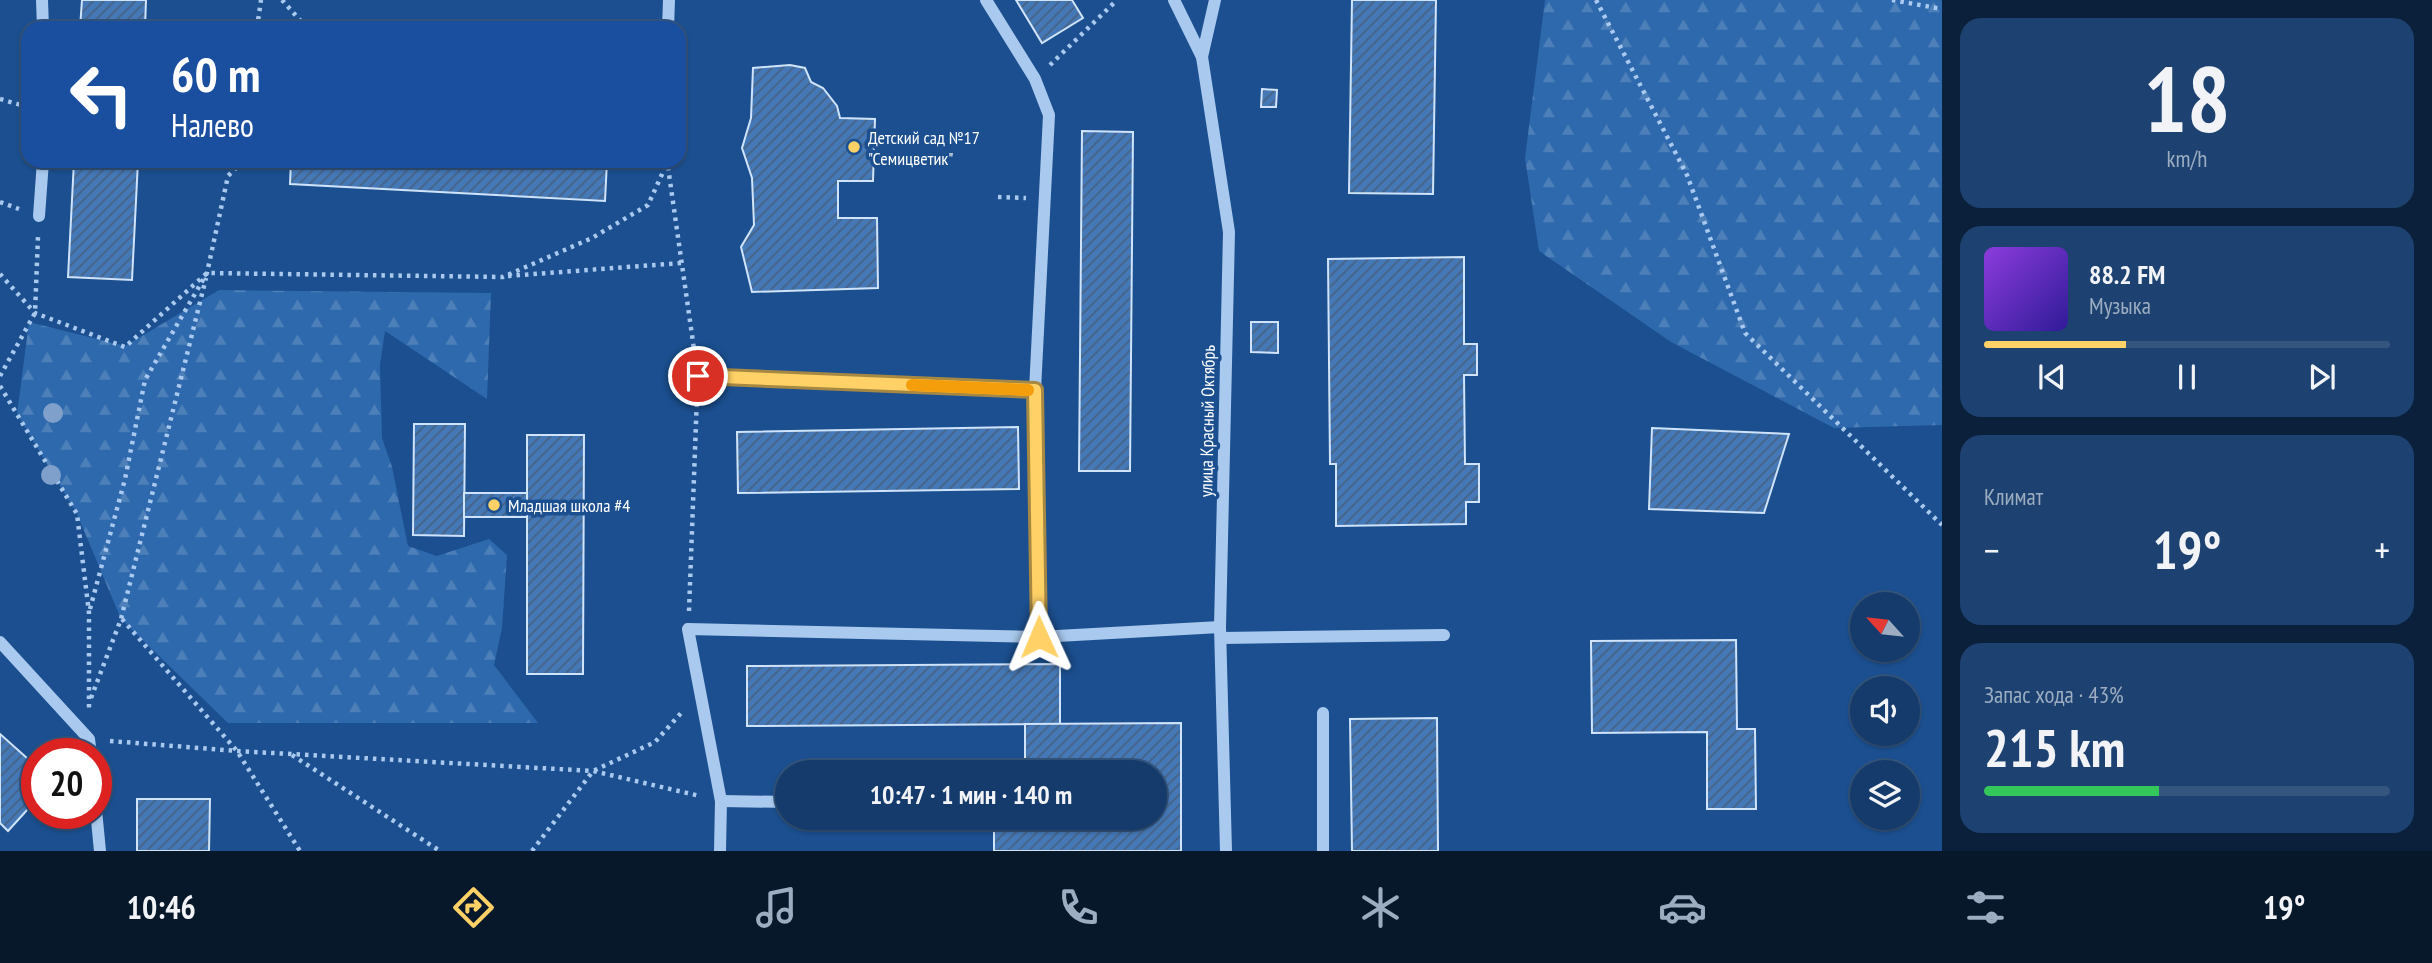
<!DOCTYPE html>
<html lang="ru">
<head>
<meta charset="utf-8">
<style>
  :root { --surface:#143b6b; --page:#1d4271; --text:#f1f3f6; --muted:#9dadc1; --line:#33557e; --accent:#ffd166 }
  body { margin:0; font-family:"PT Sans Narrow",sans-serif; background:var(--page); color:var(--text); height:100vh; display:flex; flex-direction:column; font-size:26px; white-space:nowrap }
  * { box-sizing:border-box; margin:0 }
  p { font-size:23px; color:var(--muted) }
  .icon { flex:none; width:38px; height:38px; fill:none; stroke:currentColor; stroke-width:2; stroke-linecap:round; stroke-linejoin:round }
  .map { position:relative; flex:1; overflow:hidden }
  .drawer { display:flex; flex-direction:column; gap:18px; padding:18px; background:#0b203b; width:490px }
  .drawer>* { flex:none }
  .guide { position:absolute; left:21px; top:21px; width:665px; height:147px; border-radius:21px; box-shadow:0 2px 5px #0004,0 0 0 2px var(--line); background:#1a4fa0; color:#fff; overflow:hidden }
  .needle { width:46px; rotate:297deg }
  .tools { position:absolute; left:1850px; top:592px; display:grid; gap:14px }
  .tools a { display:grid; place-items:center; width:70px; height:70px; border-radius:50%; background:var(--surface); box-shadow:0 2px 5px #0004,0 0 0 2px var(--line); font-size:35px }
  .speed { position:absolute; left:21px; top:738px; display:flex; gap:14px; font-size:35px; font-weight:700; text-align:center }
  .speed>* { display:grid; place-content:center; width:91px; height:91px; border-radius:50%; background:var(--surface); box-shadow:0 2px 5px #0004,0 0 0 2px var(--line); line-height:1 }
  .speed .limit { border:10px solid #d22; background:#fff; color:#111 }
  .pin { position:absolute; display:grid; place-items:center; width:60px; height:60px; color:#fff; margin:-30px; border:4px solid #fff; border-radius:50%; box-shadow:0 2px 7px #0007 }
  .me { position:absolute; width:77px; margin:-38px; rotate:359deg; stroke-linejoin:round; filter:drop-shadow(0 0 5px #0008) }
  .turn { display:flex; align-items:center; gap:24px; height:147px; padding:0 35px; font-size:32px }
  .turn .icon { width:91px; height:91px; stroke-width:2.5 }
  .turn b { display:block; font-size:49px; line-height:60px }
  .big { font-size:52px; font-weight:700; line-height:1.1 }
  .drawer .tile { flex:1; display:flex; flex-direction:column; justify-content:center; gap:10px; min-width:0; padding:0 24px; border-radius:21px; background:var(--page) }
  .drawer .dial { align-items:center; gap:0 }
  .dial b { font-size:91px; line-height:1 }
  .song { display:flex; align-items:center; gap:21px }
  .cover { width:84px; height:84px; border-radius:10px; background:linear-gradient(135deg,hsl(270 70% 55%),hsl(250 70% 35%)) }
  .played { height:7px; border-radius:4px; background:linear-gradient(90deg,var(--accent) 35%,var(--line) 35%) }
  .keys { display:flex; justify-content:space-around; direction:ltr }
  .heat { display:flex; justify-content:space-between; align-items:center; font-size:38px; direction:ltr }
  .charge { height:10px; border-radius:5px; background:linear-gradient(90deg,#34c759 43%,var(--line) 0) }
  .trip { position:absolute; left:775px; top:760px; width:392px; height:70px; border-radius:35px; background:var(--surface); box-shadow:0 2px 5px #0004,0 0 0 2px var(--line); font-weight:700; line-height:70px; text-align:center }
  .menu { display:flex; height:112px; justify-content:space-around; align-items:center; background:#08182b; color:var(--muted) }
  .menu .icon { width:49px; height:49px }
  .menu .active { color:var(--accent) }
  .menu b { font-size:32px; color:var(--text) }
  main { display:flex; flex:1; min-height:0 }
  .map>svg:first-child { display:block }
  .forest { fill:url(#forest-firs) }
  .building { fill:url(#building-hatch); stroke:#cfe3fa; stroke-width:2 }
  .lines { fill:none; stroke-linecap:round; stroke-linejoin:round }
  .path { stroke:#a9c9ee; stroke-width:4.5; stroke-dasharray:3.5 5; stroke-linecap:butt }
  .minor { stroke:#a9c9ee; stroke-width:12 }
  .tree { fill:#7ea0ca }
  .route-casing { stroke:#a68842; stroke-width:18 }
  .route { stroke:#ffd166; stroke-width:12 }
  .slow { stroke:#f59e0b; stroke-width:12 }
  .poi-dot { fill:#ffd166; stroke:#1b4f8f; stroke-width:2.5 }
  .labels { text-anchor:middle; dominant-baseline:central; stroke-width:7; stroke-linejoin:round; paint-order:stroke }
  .poi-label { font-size:18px; fill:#fff; stroke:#1b4f8f; text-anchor:start }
  .street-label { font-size:18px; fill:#fff; stroke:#1b4f8f }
</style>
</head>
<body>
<main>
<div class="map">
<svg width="1942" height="851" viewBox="0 0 1942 851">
  <defs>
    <pattern id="forest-firs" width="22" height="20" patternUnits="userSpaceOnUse" patternTransform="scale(1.75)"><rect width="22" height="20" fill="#2e69ad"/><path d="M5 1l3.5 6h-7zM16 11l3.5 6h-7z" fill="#4d80b9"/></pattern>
    <pattern id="building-hatch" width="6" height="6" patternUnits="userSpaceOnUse" patternTransform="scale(1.75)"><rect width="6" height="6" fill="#4478b7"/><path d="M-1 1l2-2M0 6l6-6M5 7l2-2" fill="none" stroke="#486282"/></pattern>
  </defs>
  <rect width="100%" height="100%" fill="#1b4f8f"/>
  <g class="forest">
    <path d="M1545,0H1942V425L1834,428L1671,342L1539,251L1525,158Z"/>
    <path d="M219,290L491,293L487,399L385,331L380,365L382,438L392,467L408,546L437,556L489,539L507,555L502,628L494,665L538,723H228L121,619L77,514L17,414L29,322L125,346Z"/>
  </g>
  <g class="building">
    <path d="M82,0H146L145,28H80Z"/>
    <path d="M1016,0H1072L1083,18L1042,43Z"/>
    <path d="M1352,0H1436L1433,194L1349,193Z"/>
    <path d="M790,65L805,68L811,82L823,88L837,106L840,118L875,119L873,181H838V218H877L878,288L752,292L741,247L754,225L752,178L742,148L751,118L753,68Z"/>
    <path d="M1262,89L1277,90L1276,107H1261Z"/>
    <path d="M1082,131L1133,132L1130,471H1079Z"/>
    <path d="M74,161H138L132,280L68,277Z"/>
    <path d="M291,161H607L605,201L290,184Z"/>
    <path d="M1464,257V344H1477V375H1464L1465,464H1479V502H1466V524L1336,526V464H1330L1328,259Z"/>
    <path d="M1251,322H1278V353L1251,352Z"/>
    <path d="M414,424H465L464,536L413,535Z"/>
    <path d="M1018,427L1019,489L738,493L737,432Z"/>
    <path d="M1652,428L1789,434L1764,513L1649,509Z"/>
    <path d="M527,435H584L583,674H527Z"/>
    <rect x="464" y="493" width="63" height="24"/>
    <path d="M1736,640L1737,729H1755L1756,809H1707V732L1592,733L1591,641Z"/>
    <path d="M1060,664V724L747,726V666Z"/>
    <path d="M1437,718L1438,851H1352L1350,719Z"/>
    <path d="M1181,723V851H994V817H1155V772H1025V724Z"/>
    <path d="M0,734L37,767V799L8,831L0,823Z"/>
    <path d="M137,799H210L209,851H137Z"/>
  </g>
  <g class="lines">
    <g class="path">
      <path d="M282,0L307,28"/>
      <path d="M1596,0L1687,175L1745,333L1942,525"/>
      <path d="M1892,0L1942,9"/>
      <path d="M257,28L261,0"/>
      <path d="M1050,65L1117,0"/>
      <path d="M0,99L28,107"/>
      <path d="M668,167L695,356"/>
      <path d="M998,197L1026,198"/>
      <path d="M0,202L19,209"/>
      <path d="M0,274L35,313L125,347L207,273L503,277L592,238L648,205L668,161"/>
      <path d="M508,276L681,263"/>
      <path d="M0,376L35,313L38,236"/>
      <path d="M0,386L77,514L89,613V709"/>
      <path d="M90,609L125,479L145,380L207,273L228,176L243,161"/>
      <path d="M689,611L697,396"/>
      <path d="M122,619L237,751L300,851"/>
      <path d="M91,698L121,619L206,278"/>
      <path d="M110,741L237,751L593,771L700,796"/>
      <path d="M292,755L440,851"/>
      <path d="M532,851L593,771L655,742L682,712"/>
    </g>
    <g class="minor">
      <path d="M42,0L43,28"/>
      <path d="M986,0L1035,79L1049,115L1035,390L1039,637"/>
      <path d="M1174,0L1202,57L1229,232L1220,627L1226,851"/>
      <path d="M668,28L669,0"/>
      <path d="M1202,57L1215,0"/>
      <path d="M39,216L43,161"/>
      <path d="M698,376L1035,390"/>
      <path d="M1221,638L1444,635"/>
      <path d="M0,642L89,739L91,754"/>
      <path d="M721,801L788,802"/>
      <path d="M96,810L100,851"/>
      <path d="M720,851L721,801L688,629L1039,637L1220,627"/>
      <path d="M1323,851V713"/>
    </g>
  </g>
  <g class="tree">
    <circle cx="53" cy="413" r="10"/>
    <circle cx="51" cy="475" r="10"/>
  </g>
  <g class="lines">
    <defs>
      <path id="route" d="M698,376L1035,390L1039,637"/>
    </defs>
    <use href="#route" class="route-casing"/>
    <use href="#route" class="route"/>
    <path class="slow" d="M912,385L1028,390"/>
  </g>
  <g class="poi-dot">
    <circle cx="854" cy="147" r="7"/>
    <circle cx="494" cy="505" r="7"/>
  </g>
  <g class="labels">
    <g class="poi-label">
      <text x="868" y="137">Детский сад №17<tspan x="868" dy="21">"Семицветик"</tspan></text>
      <text x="508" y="505">Младшая школа #4</text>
    </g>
    <g class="street-label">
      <text transform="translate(1207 421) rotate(-89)">улица Красный Октябрь</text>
    </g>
  </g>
</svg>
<div class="tools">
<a><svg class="needle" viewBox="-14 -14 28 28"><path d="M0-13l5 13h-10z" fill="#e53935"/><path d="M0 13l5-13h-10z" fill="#9dadc1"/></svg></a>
<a><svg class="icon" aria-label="sound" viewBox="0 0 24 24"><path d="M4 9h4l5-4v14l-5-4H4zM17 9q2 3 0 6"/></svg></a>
<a><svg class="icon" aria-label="layers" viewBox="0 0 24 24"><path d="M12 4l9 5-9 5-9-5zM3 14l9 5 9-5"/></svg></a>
</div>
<div class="speed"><div class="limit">20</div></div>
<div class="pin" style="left:698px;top:376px;background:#d93025"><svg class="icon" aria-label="arrive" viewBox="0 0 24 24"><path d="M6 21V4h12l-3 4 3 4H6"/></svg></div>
<svg class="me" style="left:1039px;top:637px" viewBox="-20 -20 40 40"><path d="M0-17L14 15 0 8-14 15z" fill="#ffd166" stroke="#fff" stroke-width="4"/></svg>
<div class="trip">10:47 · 1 мин · 140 m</div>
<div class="guide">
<div class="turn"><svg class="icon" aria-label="left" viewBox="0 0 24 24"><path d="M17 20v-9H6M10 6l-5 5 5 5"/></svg><div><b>60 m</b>Налево</div></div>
</div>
</div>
<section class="drawer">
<div class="tile dial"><b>18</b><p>km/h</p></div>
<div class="tile">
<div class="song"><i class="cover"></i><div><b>88.2 FM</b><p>Музыка</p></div></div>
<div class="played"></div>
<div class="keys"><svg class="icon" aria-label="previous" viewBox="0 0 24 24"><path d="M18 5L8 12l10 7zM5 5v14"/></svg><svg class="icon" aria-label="pause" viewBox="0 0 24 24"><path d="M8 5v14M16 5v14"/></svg><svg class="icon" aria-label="next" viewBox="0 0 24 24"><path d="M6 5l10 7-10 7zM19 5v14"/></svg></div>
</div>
<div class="tile"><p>Климат</p>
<div class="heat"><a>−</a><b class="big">19°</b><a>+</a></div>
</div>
<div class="tile"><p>Запас хода · 43%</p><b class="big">215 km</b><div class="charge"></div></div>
</section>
</main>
<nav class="menu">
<b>10:46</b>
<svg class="icon active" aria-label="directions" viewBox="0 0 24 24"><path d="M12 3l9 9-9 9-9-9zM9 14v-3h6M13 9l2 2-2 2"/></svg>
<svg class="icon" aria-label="music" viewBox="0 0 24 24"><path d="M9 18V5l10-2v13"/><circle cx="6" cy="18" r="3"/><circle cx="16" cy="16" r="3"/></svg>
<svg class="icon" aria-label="phone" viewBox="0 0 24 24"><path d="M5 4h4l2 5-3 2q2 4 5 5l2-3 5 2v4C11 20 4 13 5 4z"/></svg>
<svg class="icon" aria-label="climate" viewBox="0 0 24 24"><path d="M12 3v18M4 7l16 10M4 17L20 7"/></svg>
<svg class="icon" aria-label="car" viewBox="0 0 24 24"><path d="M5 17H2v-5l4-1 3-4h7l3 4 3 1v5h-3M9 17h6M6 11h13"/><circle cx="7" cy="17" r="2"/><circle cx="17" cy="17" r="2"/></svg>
<svg class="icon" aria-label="filters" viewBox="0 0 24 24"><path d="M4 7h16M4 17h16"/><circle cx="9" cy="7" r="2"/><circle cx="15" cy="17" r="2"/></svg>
<b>19°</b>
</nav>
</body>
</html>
